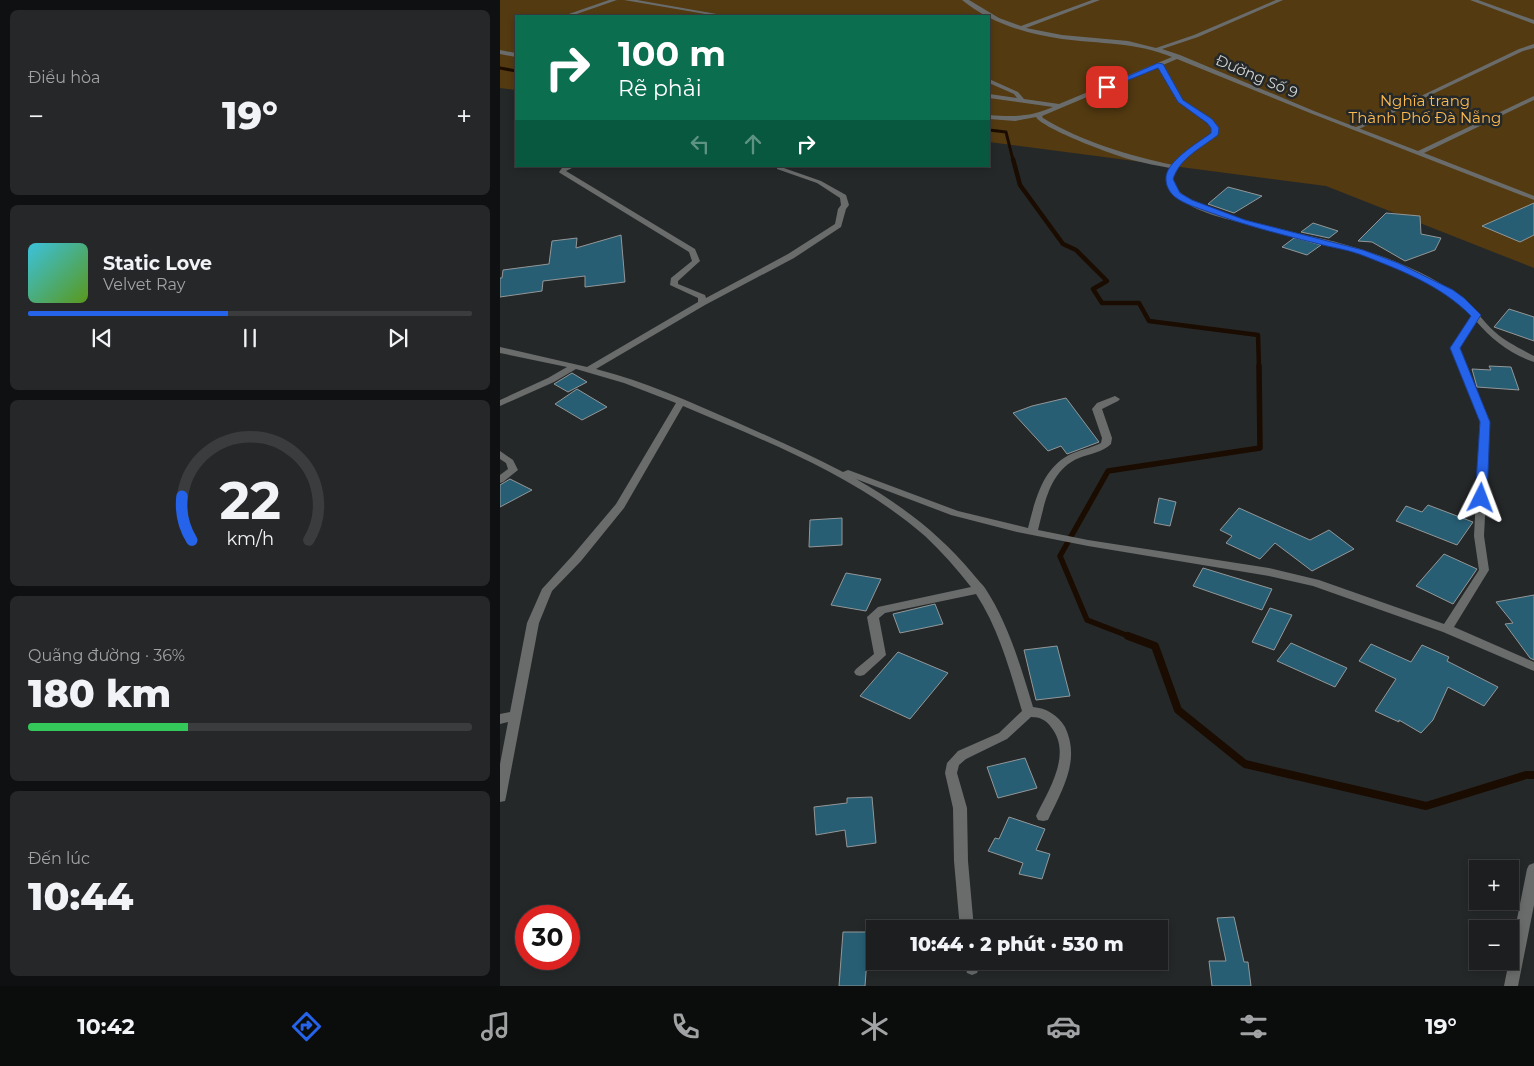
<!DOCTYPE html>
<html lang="vi">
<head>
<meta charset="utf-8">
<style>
  :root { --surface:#1c1e1f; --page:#252728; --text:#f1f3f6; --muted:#a0a2a4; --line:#3a3c3d; --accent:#2563eb }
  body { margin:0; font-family:Montserrat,sans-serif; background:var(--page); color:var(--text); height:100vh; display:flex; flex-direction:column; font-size:19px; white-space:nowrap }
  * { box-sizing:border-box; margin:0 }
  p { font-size:16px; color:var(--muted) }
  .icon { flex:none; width:28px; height:28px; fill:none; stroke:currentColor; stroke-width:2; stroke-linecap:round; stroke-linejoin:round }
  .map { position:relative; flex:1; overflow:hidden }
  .details { display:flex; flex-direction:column; gap:10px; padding:10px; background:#0f1011; width:500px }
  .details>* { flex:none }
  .guide { position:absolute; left:15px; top:15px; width:475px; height:152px; border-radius:0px; box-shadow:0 2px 8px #0003,0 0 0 1px var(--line); background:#0b6e4f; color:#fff; overflow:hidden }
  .tools { position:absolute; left:969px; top:860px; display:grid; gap:10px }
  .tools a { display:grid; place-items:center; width:50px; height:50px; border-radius:0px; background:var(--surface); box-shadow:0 2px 8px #0003,0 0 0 1px var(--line); font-size:25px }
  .speed { position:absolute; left:15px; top:905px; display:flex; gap:10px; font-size:25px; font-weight:700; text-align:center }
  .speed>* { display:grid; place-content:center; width:65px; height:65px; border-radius:50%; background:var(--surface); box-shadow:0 2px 8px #0003,0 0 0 1px var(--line); line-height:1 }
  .speed .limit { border:8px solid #d22; background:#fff; color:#111 }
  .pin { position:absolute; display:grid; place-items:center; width:42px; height:42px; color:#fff; margin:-21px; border-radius:10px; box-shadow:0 2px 8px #0006 }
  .me { position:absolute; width:55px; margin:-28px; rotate:3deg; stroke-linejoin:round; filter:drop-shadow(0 0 4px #0008) }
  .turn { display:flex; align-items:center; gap:18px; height:105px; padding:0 20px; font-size:22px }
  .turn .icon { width:65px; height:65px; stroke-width:2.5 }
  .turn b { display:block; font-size:35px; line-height:42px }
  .lanes { display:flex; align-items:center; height:48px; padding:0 20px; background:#0003; justify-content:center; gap:25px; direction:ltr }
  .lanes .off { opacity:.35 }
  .big { font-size:38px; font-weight:800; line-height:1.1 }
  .details .card { flex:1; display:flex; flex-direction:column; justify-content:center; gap:8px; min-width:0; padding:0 18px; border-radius:8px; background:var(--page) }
  .details .dial { align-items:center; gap:0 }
  .dial svg { height:130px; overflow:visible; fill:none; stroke:var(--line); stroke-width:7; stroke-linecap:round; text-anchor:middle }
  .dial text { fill:var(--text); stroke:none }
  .song { display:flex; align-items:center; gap:15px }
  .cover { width:60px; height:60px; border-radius:8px; background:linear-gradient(135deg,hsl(190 70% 55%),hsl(90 70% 35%)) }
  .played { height:5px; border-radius:2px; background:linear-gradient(90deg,var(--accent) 45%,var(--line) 45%) }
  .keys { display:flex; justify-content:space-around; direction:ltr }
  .heat { display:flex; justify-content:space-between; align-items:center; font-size:28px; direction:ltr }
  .charge { height:8px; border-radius:4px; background:linear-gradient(90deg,#34c759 36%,var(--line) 0) }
  .trip { position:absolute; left:366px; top:920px; width:302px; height:50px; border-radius:0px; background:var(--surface); box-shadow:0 2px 8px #0003,0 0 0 1px var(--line); font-weight:800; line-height:50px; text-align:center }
  .dock { display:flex; height:80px; justify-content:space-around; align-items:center; background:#0b0c0c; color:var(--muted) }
  .dock .icon { width:35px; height:35px }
  .dock .active { color:var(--accent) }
  .dock b { font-size:22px; color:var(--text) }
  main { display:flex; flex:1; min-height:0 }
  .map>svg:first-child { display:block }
  .green { fill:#533a11 }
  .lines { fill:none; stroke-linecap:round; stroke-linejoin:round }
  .stream-far3 { stroke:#1a0c00; stroke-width:3 }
  .stream-far2 { stroke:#1a0c00; stroke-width:4.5 }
  .stream-far1 { stroke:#1a0c00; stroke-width:5.5 }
  .stream { stroke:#1a0c00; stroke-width:8 }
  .building { fill:#275e74; stroke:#939798 }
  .service { fill:#6a6c6c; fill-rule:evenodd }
  .minor { fill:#6a6c6c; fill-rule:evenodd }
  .route { fill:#2563eb; stroke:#184099 }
  .labels { text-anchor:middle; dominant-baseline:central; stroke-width:5; stroke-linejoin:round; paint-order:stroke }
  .far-street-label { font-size:15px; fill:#d0d2d3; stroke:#252829 }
  .far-park-label { font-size:15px; fill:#fcba4f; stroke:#252829 }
</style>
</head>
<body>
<main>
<section class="details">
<div class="card"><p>Điều hòa</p>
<div class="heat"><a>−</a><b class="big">19°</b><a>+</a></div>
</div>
<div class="card">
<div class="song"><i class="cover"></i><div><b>Static Love</b><p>Velvet Ray</p></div></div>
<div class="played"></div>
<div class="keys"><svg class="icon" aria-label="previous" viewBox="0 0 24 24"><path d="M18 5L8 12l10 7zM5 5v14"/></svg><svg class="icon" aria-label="pause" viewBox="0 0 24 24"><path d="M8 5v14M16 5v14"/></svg><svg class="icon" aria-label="next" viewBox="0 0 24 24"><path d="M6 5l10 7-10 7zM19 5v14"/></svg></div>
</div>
<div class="card dial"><svg viewBox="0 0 100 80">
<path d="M14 69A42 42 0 1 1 86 69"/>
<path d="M14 69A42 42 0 0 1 8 42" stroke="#2563eb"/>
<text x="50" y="56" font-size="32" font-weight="700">22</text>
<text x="50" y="72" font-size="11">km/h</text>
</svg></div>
<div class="card"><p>Quãng đường · 36%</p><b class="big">180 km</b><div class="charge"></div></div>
<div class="card"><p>Đến lúc</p><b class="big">10:44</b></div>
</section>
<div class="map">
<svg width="1034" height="986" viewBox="0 0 1034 986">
  <rect width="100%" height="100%" fill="#252829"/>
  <path class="green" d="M0,0H1034V268L826,186L489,142V16H16V90L0,88Z"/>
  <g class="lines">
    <g class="stream-far3">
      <path d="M0,68L16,71"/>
      <path d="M489,130L506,132L513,160"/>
    </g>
    <path class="stream-far2" d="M513,159L520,185L563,244L576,250L607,281L593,289L602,303H639L649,321L758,335L759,367"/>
    <path class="stream-far1" d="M631,637L587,620L560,556L608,471L760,448L759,366"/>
    <path class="stream" d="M628,636L655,646L678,710L745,764L926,806L1026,775H1034"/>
  </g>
  <g class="building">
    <path d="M728,187L762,196L734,213L708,204Z"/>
    <path d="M1034,203V235L1020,242L982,226Z"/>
    <path d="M886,213L920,216L921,234L941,238L935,250L905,261L872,242L858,241Z"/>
    <path d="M813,223L838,231L829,238L801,232Z"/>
    <path d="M121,235L125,282L85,287V276L43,281L42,291L0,297V278H2L3,270L49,264L52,241L77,238L76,248Z"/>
    <path d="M794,238L800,239L821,245L807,255L782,247Z"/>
    <path d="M1009,309L1034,317V341L994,327Z"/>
    <path d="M989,366L1011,367L1019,390L977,387L972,369L991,370Z"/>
    <path d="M72,373L87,382L68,392L54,384Z"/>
    <path d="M77,389L107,407L82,420L55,404Z"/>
    <path d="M566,398L599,442L567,454L561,446L548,451L513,413L532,406Z"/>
    <path d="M10,479L32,490L0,507V485Z"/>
    <path d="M659,498L676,502L670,526L654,523Z"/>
    <path d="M928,505L973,522L957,545L896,521L906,506L922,512Z"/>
    <path d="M739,508L810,540L829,530L854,549L812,571L775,543L760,559L726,543L732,536L720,530Z"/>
    <path d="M342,518V545L309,547L310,520Z"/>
    <path d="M944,554L977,569L953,604L916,586Z"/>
    <path d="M703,568L772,589L762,610L693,586Z"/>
    <path d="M346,573L381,579L366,611L331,605Z"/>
    <path d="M1034,595V660L1030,658L1005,624L1013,623L996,602Z"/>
    <path d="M435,604L443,624L400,633L393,614Z"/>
    <path d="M770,608L792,615L774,650L752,642Z"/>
    <path d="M791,643L847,668L835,687L777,661Z"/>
    <path d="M871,644L911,662L922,645L949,657L947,661L998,687L984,706L948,687L933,720L921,733L899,720V722L875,711L896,679L859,661Z"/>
    <path d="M557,646L570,696L536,700L524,650Z"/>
    <path d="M398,652L448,673L410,719L360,696Z"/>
    <path d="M525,758L537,788L498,798L487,767Z"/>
    <path d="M372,797L376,843L347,847L345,830L316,835L314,807L347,803V798Z"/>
    <path d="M509,817L545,829L536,850L550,854L542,879L519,874L523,863L488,851L495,838L499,839Z"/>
    <path d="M734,917L744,962H748L751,986H712L709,961H726L717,918Z"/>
    <path d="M343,932H369L365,986H339Z"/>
  </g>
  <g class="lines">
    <g class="service">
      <path d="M109,0H117L71,16H63Z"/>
      <path d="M1034,44V48L1023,51L857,130L852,129L1019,49Z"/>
    </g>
    <g class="minor">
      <path d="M124,0H137L228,16H217Z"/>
      <path d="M462,0H469L499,18L521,26L592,0H600L526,28L562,35L628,41L656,48L694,35L776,0H783L698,37L662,49L680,55L814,111L918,151L1034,96V100L924,153L1034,196V200L810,113L677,59L663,65L682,100L711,120L718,128L717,135C704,144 668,165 674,184C683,211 807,235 836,242C880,254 924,270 961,297C975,307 982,321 995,332C1006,342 1021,349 1034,356V362C1012,355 991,339 976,321L959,348L990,422L984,536L989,570L954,627L1034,662V671L943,632L813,586L769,576L588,546L517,532L451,515L356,479C400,504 440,534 473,574C477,579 482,584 485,588C508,623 521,667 533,707C546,708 558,715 565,727C581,760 562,790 548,820L543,821L538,820L536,816C548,791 573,754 551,727C546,720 540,717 531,717L507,739L466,759L459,765L457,773L467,808L468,861L474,929H460L454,861L453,808L445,773L447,763L458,751L499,733L522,711C510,671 499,629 476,594L385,613L379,618L386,655L364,675L360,676L356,675L354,672L356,669L374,654L367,617L378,607L471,587C457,569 442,552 425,536C356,476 266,441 183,406L124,508L81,561L52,591L39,623L6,797L5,801L0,802V764L8,722L0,724V714L10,712L27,623L42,589L73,555L116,504L176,403L124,383L76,369L54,382L0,406V400L48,378L67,367L0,353V347L87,367L198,302V298L170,285L171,278L192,261L189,252L60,173L59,172L62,168L76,166L66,171L195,249L200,261L178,281V284L205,295L206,298L288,254L335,224L338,209L341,205L340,198L317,183L277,169V167H281L321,181L346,195L349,205L346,209L341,227L294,258L205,305L96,369C144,381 190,402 236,422C272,438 309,454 343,472L348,470L351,471L458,511L528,528C535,501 542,469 569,455C579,450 591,448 601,443L602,438L592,409L597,403L615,396L620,399L618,401L602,409L612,438L611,444C603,452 589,454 579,458C550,470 545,502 538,530L588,540L769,568L819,580L944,624L979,570L974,536L980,422L951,348L971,316C924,259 811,242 742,223C722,218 690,210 676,195C667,187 665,179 670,168C658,166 645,163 632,160C616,156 543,129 536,117L515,121L489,119V115C514,117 530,117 553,107L489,98V94L517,98L514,94L489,83V79L518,92L524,99L559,104L672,57C636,42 599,44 562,39C527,34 490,23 462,0ZM658,67L678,102L707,122L712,128V133L683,154L673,165C630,156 580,141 543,118L542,116Z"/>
      <path d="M970,0H978L1034,20V24Z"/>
      <path d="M0,50L16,53V57L0,54Z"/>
      <path d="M0,451L13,460L18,470L3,482L0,483V475L8,469L6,463L0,459Z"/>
      <path d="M1034,863V905L1018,986H1004L1009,961H1010V954L1027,869L1029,865Z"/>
      <path d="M464,961H478L479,968L477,973L472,975L467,973Z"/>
    </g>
  </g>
  <path class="route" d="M658,63L663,64L683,100L712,119L719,128L718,135C701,148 680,158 673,179L680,193L692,200L745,220L863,250L898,263L953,290L964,298L981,315L960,348L990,422L987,498L985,500L981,501L975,498L980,422L950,348L971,316C941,285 898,269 859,254C845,249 829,247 815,243C779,234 744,225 709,212C698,208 684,204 675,197C670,193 666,186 666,180C664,162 698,143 711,133V128L707,123L678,102L658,68L609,88L603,87Z"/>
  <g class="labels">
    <g class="far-street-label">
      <text transform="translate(757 76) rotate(23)">Đường Số 9</text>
    </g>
    <g class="far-park-label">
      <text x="925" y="100">Nghĩa trang<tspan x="925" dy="17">Thành Phố Đà Nẵng</tspan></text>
    </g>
  </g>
</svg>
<div class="tools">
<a>+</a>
<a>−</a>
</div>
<div class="speed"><div class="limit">30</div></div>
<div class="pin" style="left:607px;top:87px;background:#d93025"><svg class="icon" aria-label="arrive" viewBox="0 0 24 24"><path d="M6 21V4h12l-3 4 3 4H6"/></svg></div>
<svg class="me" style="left:981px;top:498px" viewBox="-20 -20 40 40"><path d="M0-17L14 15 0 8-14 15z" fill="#2563eb" stroke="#fff" stroke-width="4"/></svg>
<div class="trip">10:44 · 2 phút · 530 m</div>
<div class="guide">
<div class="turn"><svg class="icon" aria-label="right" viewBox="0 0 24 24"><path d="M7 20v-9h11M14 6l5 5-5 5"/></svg><div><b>100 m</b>Rẽ phải</div></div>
<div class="lanes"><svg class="icon off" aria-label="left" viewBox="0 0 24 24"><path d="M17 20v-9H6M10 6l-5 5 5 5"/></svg><svg class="icon off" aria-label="ahead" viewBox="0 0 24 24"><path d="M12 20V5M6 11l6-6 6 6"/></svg><svg class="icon" aria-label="right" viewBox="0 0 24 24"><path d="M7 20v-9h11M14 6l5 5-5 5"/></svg></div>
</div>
</div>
</main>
<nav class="dock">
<b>10:42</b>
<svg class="icon active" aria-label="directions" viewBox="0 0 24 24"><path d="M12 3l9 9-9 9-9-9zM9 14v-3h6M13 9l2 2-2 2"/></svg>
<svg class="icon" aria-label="music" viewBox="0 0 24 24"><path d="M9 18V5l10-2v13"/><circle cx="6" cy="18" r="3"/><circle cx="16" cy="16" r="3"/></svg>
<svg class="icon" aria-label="phone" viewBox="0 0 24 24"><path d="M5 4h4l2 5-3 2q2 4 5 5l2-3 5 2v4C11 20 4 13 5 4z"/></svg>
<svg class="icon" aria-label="climate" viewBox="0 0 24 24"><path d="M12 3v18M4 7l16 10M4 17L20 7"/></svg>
<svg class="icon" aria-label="car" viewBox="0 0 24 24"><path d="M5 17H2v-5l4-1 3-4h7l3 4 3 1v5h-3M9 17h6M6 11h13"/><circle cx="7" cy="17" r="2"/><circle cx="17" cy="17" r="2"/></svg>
<svg class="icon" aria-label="filters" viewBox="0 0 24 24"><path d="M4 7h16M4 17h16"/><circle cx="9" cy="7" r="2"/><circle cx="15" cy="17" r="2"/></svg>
<b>19°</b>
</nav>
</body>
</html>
